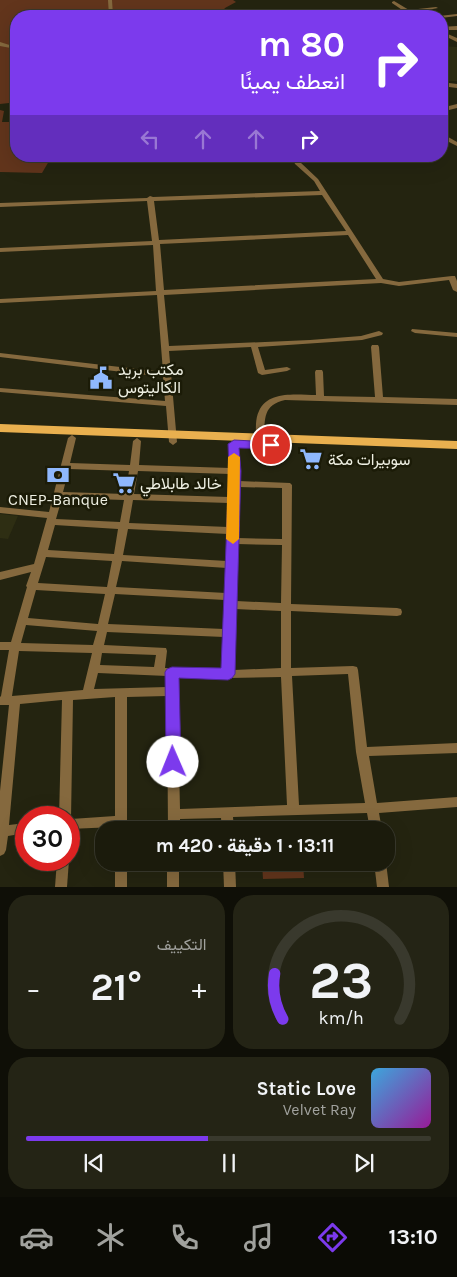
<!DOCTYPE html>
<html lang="ar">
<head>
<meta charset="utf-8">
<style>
  :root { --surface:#1b1b0c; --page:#242415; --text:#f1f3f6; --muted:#a0a19d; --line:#39392d; --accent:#7c3aed }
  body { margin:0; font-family:Karla,Vazirmatn,sans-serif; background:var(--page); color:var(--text); direction:rtl; height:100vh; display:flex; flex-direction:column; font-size:19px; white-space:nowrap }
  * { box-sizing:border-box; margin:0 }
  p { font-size:16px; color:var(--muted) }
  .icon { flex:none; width:28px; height:28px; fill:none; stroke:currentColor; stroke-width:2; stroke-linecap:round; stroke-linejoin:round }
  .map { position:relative; height:887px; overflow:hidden; direction:ltr }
  .drawer { display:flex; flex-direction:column; gap:8px; padding:8px; background:#0f0f07; flex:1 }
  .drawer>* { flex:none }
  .hud { position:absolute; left:10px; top:10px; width:438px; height:152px; border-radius:20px; box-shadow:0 5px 20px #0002,0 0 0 1px var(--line); direction:rtl; background:#7c3aed; color:#fff; overflow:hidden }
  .speed { position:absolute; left:15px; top:806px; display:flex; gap:10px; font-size:25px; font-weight:700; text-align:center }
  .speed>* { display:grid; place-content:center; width:65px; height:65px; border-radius:50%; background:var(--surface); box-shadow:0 5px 20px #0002,0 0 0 1px var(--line); line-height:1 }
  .speed .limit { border:8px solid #d22; background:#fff; color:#111 }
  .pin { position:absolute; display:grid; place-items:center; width:42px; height:42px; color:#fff; margin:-21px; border:2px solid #fff; border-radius:50%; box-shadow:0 1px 5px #0007 }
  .me { position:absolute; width:55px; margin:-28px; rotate:359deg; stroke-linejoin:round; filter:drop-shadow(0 0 4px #0008) }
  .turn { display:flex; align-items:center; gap:18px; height:105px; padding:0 20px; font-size:22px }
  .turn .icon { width:65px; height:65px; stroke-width:2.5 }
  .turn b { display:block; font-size:35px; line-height:42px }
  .lanes { display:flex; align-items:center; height:48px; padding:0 20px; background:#0003; justify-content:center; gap:25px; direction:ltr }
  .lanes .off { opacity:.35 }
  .big { font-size:38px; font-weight:700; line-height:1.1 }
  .drawer .tile { flex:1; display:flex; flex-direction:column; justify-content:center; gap:8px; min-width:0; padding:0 18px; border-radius:20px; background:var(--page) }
  .drawer .dial { align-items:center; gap:0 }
  .dial svg { height:130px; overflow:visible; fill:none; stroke:var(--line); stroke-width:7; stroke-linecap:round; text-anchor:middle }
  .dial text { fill:var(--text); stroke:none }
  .song { display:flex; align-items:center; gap:15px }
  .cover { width:60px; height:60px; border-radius:8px; background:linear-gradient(135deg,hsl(200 70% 55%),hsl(300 70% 35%)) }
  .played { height:5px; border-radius:2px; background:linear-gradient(90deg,var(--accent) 45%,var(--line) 45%) }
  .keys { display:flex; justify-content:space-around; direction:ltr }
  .heat { display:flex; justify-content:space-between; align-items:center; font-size:28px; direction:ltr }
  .drawer .tiles { flex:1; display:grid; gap:8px; grid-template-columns:1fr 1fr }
  .tile:last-child { grid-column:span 2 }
  .trip { position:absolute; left:95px; top:821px; width:300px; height:50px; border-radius:20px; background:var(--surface); box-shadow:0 5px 20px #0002,0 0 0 1px var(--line); font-weight:700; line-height:50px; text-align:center; direction:rtl }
  .tab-bar { display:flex; height:80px; justify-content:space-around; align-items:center; background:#0b0b05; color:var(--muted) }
  .tab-bar .icon { width:35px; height:35px }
  .tab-bar .active { color:var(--accent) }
  .tab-bar b { font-size:22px; color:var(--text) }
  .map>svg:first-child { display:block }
  .built { fill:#2e2e13 }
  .green { fill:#62351c }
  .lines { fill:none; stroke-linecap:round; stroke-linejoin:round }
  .minor { fill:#85693e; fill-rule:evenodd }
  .primary { fill:#e9b04f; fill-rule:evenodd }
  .route { fill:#7c3aed; stroke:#51269a }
  .slow { fill:#f59e0b }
  .labels { text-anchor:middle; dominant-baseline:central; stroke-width:5; stroke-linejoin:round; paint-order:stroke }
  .poi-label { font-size:16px; fill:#eeefe2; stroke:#1b1b07; text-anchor:start }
</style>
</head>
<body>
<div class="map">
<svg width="457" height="887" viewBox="0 0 457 887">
  <rect width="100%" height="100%" fill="#242410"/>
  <g class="built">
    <path d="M441,46L457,47V81H441Z"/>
    <path d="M0,514L18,516L8,539L0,538Z"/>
  </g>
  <g class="green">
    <path d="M0,0H233L236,2L225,8L219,16H118L117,12L109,14V16H16V98L9,103L0,104Z"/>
    <path d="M0,110L4,111L2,122H16V156H52L42,173L0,172Z"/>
    <path d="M262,863H303L304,878L263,879Z"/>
  </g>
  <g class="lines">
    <g class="minor">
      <path d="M108,0H112L113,16H109Z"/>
      <path d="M394,1L409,10L436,7L438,8L412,13L414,15L411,16L392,3V2Z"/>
      <path d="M457,14V16L441,18V16H439Z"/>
      <path d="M457,26V30H441V27Z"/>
      <path d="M441,31L457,38V42L441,34Z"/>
      <path d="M0,42L16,47V49L0,46Z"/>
      <path d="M441,82L457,84V88L441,86Z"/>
      <path d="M457,104V108L441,112V108Z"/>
      <path d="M441,133L457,142V146L441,138Z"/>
      <path d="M292,156H298L300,162L318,179L383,279L399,282L452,276H455L457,281V292L453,290L449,280L399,286L381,283L164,295L169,346L310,340L361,336L379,331L383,333L382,335L362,340L258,347L265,370L287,367L291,369L287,371L262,375L258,373L251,347L169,351L177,442L173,445L169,442L166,406L0,392V388L165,401L163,377L0,357V353L163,372L157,295L0,303V299L156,291L153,245L0,252V248L152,241L147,201L0,207V203L147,198L150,196L153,197L320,191L314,181L295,164ZM322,195L346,231L159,240L154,201ZM348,235L376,279L164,290L160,244Z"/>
      <path d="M412,329L457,333V337L415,333L411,331Z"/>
      <path d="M372,345H378L379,347L383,397L457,399V405L285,400C263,405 265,418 264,438L260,441L257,440L256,438C256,429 255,419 259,411C268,390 298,395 316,395L315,372L316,370H322L323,372L324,396L375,397L371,347Z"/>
      <path d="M72,435L76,438L70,463L130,465L133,441L137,438L141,441L139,465L230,468L229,444L233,441L237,444L239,481L290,483L292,485L291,604L397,608L401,609L402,612L401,615L397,616L291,611V668L353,666L357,667L358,670L367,747L457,743V753L369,756L377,803L457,797V807L379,813L382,830H370L367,813L233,817L234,830H222L221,818L180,819V830H168L167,696L127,697V830H115V827L69,829V818H59L62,700L20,704L9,825L26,823V833L8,836L6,850L4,854L0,856V791L9,705H0V697L1,696L9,650H0V642H11L27,587L26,586L31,572L0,580V572L34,564L47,518L0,513V507L49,512L68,438ZM69,469L129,471L125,494L63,492ZM138,471L230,474L229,497L134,494ZM239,487L282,488V539L237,538ZM62,498L124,500L120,522L56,519ZM133,500L229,503L228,527L129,523ZM55,525L118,529L114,554L48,550ZM128,529L228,534L227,561L123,555ZM237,544L282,545L281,603L236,601ZM46,557L112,561L107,587L38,583ZM122,561L227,568L226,593L116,587ZM36,590L105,594L98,624L28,618ZM115,594L225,600L224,629L108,624ZM235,609L281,611V668L234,670ZM26,625L97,631L93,645L21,643ZM107,632L224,637L223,670L165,668L167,651L166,648L104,645ZM19,651L92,653L83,690L12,696ZM102,653L156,655L154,667L100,665ZM98,673L167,676V687L94,689ZM348,674L356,752L365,803L299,805L292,676ZM177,676L228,678L281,677L287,805L180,809ZM115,697V816L71,819L73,700Z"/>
      <path d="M69,859V860L67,887H55L57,860Z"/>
      <rect x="115" y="862" width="12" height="25"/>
      <rect x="167" y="862" width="12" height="25"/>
      <path d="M223,862H235L236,887H224Z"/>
      <path d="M374,862H386L389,887H377Z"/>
    </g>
    <path class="primary" d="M0,424L457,441V449L0,432Z"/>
  </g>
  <path class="route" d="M234,440L271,442L276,445L271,449L239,448L241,471L235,674L232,678L228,680L179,678L181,762L179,766L173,768L168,766L166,762L165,672L167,669L172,667L221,668L229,471L228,444Z"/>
  <path class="slow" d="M234,453L240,457L239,539L233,544L226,539L228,457Z"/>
  <defs>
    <symbol id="civic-bare" viewBox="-9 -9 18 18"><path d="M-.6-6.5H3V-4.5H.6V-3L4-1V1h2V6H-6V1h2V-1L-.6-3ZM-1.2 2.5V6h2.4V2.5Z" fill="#8fb8fd" stroke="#1b1b07" stroke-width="2.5" paint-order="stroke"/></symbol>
    <symbol id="supermarket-bare" viewBox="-9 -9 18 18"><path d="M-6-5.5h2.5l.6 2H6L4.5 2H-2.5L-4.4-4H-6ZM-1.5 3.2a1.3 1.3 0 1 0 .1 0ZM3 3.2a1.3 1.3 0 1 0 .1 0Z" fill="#8fb8fd" stroke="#1b1b07" stroke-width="2.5" paint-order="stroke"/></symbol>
    <symbol id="bank-bare" viewBox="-9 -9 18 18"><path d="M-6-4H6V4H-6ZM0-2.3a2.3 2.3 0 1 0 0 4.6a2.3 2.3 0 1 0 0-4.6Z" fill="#8fb8fd" stroke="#1b1b07" stroke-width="2.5" paint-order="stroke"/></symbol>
  </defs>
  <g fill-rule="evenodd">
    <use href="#civic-bare" x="85" y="362" width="32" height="32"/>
    <use href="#supermarket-bare" x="295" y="443" width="32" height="32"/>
    <use href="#bank-bare" x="42" y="459" width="32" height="32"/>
    <use href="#supermarket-bare" x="108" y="467" width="32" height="32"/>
  </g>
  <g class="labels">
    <g class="poi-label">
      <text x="118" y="369">مكتب بريد<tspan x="118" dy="18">الكاليتوس</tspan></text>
      <text x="328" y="459">سوبيرات مكة</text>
      <text x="140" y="483">خالد طابلاطي</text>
      <text x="58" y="499" text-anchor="middle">CNEP-Banque</text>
    </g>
  </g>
</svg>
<div class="speed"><div class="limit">30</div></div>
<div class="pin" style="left:271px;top:445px;background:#d93025"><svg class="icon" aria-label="arrive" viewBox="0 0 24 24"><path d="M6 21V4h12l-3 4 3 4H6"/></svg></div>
<svg class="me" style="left:173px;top:762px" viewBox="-20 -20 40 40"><circle r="19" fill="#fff"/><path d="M0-13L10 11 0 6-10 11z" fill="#7c3aed"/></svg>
<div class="trip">13:11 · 1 دقيقة · 420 m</div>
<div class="hud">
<div class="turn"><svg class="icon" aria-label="right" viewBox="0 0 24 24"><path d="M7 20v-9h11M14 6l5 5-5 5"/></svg><div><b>80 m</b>انعطف يمينًا</div></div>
<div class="lanes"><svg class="icon off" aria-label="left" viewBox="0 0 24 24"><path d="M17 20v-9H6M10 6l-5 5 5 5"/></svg><svg class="icon off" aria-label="ahead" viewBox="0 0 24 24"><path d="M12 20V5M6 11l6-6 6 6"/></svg><svg class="icon off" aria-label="ahead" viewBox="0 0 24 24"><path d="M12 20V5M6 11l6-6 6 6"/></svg><svg class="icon" aria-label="right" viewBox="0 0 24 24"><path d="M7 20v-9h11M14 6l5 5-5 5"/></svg></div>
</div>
</div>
<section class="drawer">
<div class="tiles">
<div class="tile dial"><svg viewBox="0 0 100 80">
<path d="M14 69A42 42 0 1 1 86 69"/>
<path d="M14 69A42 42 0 0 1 9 41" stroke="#7c3aed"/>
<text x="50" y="56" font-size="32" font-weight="700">23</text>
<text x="50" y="72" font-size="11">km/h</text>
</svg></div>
<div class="tile"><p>التكييف</p>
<div class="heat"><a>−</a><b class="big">21°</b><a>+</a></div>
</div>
<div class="tile">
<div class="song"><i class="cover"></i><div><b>Static Love</b><p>Velvet Ray</p></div></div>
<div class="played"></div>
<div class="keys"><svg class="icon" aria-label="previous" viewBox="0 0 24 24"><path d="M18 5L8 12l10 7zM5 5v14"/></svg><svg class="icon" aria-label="pause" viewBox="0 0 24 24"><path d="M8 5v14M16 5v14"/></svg><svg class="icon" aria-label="next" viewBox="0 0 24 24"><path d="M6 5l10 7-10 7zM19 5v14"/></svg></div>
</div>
</div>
</section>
<nav class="tab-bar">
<b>13:10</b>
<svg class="icon active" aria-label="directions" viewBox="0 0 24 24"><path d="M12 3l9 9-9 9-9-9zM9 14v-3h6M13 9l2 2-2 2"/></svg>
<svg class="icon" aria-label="music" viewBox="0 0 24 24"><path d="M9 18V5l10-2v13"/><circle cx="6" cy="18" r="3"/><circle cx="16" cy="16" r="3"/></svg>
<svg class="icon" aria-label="phone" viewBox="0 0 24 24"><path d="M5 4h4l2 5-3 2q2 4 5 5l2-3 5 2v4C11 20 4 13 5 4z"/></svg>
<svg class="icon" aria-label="climate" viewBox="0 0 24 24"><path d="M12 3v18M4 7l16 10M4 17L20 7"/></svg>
<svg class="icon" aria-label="car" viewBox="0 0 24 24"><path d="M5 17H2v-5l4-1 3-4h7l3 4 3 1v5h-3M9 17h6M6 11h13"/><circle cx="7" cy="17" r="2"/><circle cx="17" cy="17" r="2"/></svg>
</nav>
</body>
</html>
